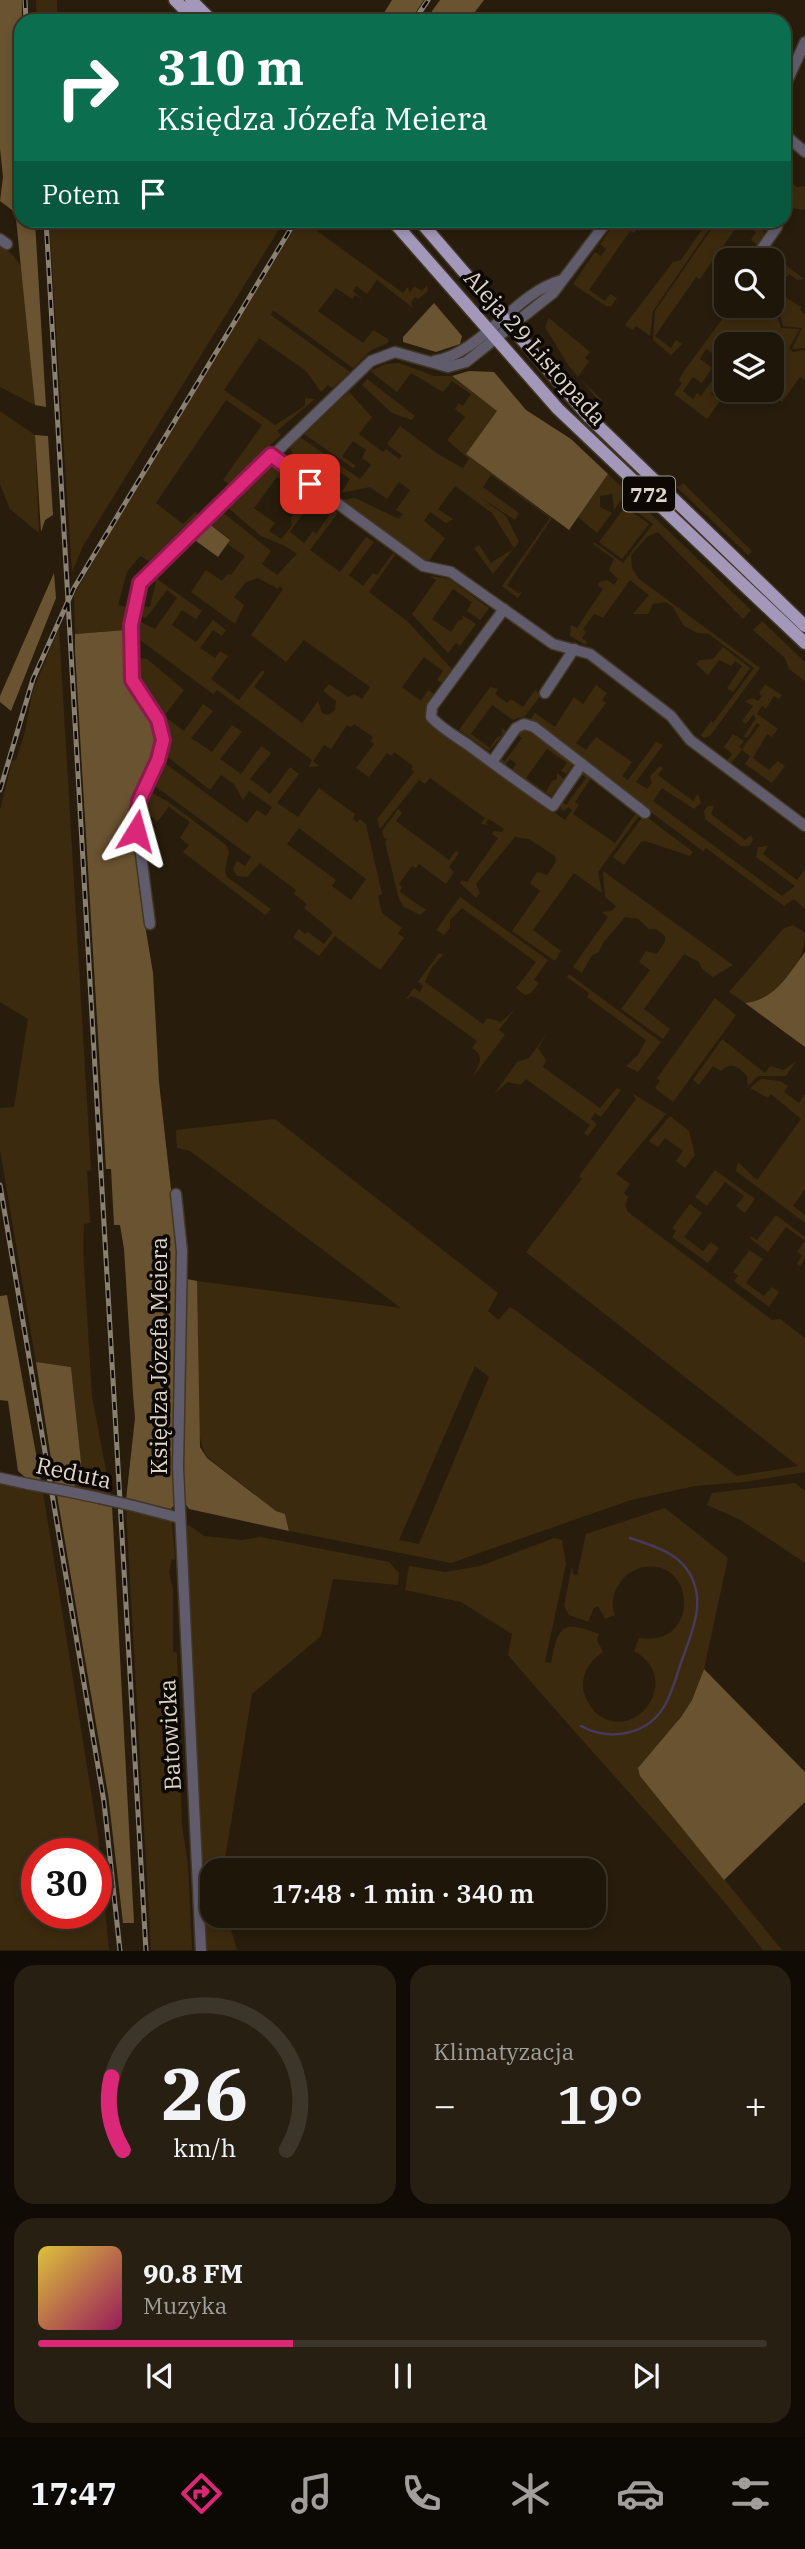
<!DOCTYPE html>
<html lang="pl">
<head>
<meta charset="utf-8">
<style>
  :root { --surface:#1e1609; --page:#261f12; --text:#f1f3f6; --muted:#a19f9c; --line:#3c352a; --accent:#db2777 }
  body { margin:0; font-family:"IBM Plex Serif",serif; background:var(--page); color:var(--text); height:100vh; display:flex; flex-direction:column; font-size:26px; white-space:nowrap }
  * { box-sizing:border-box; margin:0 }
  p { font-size:23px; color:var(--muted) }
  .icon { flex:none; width:38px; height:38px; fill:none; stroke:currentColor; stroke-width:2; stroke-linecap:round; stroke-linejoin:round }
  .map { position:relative; height:1951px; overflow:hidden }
  .sheet { display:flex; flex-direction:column; gap:14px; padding:14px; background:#100c05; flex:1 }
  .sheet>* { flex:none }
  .guide { position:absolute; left:14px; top:14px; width:777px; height:214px; border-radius:21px; box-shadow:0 4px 10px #0003,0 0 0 2px var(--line); background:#0b6e4f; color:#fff; overflow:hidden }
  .fabs { position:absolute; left:714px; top:248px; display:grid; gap:14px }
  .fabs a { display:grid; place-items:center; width:70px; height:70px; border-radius:14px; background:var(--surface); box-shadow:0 4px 10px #0003,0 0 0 2px var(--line); font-size:35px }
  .speed { position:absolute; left:21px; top:1838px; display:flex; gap:14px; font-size:35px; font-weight:700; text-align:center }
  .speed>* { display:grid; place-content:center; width:91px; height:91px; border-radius:50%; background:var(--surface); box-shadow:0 4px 10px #0003,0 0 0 2px var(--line); line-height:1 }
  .speed .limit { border:10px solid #d22; background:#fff; color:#111 }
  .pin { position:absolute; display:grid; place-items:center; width:60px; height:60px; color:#fff; margin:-30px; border-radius:14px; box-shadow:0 4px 10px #0006 }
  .me { position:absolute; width:77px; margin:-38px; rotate:8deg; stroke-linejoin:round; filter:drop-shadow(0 0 5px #0008) }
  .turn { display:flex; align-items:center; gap:24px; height:147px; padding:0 28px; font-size:32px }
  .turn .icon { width:91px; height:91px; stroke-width:2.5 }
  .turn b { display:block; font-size:49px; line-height:60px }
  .then { display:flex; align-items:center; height:66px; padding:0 28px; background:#0003; gap:14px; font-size:26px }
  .big { font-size:52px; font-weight:600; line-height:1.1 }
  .sheet .card { flex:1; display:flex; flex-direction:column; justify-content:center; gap:10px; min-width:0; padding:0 24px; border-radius:21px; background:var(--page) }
  .sheet .dial { align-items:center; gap:0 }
  .dial svg { height:182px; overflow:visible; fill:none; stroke:var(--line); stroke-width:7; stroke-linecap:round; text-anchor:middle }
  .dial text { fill:var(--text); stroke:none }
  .song { display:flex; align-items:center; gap:21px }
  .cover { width:84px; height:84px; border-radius:10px; background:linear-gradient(135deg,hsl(50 70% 55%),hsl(330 70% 35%)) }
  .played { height:7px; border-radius:4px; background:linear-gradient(90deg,var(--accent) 35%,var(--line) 35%) }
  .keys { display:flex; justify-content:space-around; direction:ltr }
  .heat { display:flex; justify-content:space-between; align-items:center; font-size:38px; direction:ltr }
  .sheet .tiles { flex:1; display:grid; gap:14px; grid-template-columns:1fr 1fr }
  .card:last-child { grid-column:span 2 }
  .trip { position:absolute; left:200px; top:1858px; width:406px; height:70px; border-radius:21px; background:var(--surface); box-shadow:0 4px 10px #0003,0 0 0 2px var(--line); font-weight:600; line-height:70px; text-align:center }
  .tab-bar { display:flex; height:112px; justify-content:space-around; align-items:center; background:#0c0904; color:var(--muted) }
  .tab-bar .icon { width:49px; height:49px }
  .tab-bar .on { color:var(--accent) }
  .tab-bar b { font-size:32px; color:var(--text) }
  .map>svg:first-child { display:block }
  .green { fill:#3b2a0e; fill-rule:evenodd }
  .forest { fill:#6a5330 }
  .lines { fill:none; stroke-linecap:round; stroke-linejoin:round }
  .stream { stroke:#473a5c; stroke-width:2.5 }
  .minor-casing { stroke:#413727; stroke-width:13 }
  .major-casing { stroke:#413727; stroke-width:15 }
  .minor { stroke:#615c6c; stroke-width:10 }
  .major { stroke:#a498ba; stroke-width:12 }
  .rail-casing { stroke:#898072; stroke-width:5 }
  .rail { stroke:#0d0803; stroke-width:2.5; stroke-dasharray:8; stroke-linecap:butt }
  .minor-bridge-casing { stroke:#413727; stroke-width:13; stroke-linecap:butt }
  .minor-bridge { stroke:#615c6c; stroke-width:10 }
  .route-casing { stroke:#8e194d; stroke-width:18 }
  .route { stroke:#db2777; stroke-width:12 }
  .labels { text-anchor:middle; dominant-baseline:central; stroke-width:7; stroke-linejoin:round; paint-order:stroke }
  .shield { fill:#0d0803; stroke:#9e988e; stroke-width:2 }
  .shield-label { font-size:21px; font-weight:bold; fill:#dcd5ca }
  .street-label { font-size:23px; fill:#dcd5ca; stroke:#0d0803 }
</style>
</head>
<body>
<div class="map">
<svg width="805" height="1951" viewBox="0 0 805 1951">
  <rect width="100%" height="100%" fill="#281d0c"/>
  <g class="green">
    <path d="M36,0H57V11L72,21H37Z"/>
    <path d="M784,177L797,187L805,186V210L791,208L784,213Z"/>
    <path d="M736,220L756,221L764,227V235L757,245L751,240L756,232L740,222L700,279L696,277L655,336L671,348L676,340L682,344L671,355L653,340L655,311L710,231Z"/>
    <path d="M239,221L248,228L253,221H284L83,546L72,572L49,221Z"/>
    <path d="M299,221H323L317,231L403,293L408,287L410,293L414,286L422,291L427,285L428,291L418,299L415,297L411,303L413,308L377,280L367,294L356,286L353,291L363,300L355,295L352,299L336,288L318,311L363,343L373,330L388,339V343L371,350L353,368L273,310L271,315L350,372L332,388L328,385L321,392L306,371L259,338L224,390L275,425L305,406V398L315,399L277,431L281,435L229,484L223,480L262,425L226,400L156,503L183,524L196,511L197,515L149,561L140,556L127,572L118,605L130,608L126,630L75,634L74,595L148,467Z"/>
    <path d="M616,221H643L634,233L630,231L589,290L605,301L610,294L617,298L611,306H606L573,284L595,252L601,256L606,249L600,244Z"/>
    <path d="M708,221H731L709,229L653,311L650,336L636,326L633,330L625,325L673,262L681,260Z"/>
    <path d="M0,245L12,254L23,269L35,405L0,387Z"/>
    <path d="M784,264L804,279L798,280L789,274L776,291L801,307L800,310L805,314V348L792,349L802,328L783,326L778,310L765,313L757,306H772V282Z"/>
    <path d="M732,306H754L757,312L766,316L776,312L781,328L800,329L789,348L793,352L805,350V380L800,377L782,402L766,390H772V345H726V363L706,349L700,359L712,368L702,383L693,377L683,391L693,399L697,393L701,396L718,372L726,379L727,391L718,384L711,394L720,401L707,419L674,394L682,383L679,380L684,371Z"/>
    <path d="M549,318L590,352L585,358L589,361L578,377L602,400L600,402L568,365L545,327Z"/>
    <path d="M399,363L434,376H451L498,411L466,454L552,518L507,585L518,593L522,592L518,598L502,586L550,518L491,475L483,487L519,513L515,520L480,497L506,516L519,542L493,574L474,548L479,545L491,563L514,548L492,513L455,486L438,509L453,519L446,523L430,512L424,521L445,538L428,562L342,500L355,498L399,519L403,514L396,510L410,490L399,482L387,499L370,487L341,493L350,479L332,467L323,480L296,461L290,448L300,437L360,479L371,465L362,458L366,450L353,441L342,456L356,466L353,468L304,434L349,392L372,417L359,434L383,452L386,449L399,459L402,456L387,444L400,426L438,454L463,468L469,459L447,440L465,417L455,409L459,403L463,406L471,394L452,381L443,392L411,373L397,392L370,371L385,364Z"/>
    <path d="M367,379L415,416L412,420L392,413L362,385Z"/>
    <path d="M0,411L35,435L39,533L10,509L0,484Z"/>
    <path d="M270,464L301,487L298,491L277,477L254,508L275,523L269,531L281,539L292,526L291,518L310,493L330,508L327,512L312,501L290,532L304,543L313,531L316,534L333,510L338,513L310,550L340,572L366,537L374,542L349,575L363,586L373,573L377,575L393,553L395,555L369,592L407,621L452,669L442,683L437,680L443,671L424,657L402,687L421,701L428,690L436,695L426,712L430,723L565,820L572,810L568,807L564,811L561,809V801L566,805L586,778L580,773L584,771L591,778L575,802L579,805L573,814L615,843L636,813H641L598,872L602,893L574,873L533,930L561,951L555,961L512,931L540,891L530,883L537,872L547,875L556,862L555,856L529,839L515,837L476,884L480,893L476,898L460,883L462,880L467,882L498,838L492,834L494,831L502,832L504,829L489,819L486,823L489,825L481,824L485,818L430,778L425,784L419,780L380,829L377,819L414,772L411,769L413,766L394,752L391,756L387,753L369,777L356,768L374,744L371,741L373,737L354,724L351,727L347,725L331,749L324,745L313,761L319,766L309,767L312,760L217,690L213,694L140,640L139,621L155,629L177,598L167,590L146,618L140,617L142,606L150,607L156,582L148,579L153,576L202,611L196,619L182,610L172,625L196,642L213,620L226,630L222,636L213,630L200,648L215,658L220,651L228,656L211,679L239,700L262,670L265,672L254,687L302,723L318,701L322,713L328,715L335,710L336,701L323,691L329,684L348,697L354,694L362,699L370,687L304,640L286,662L251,635L283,589L280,586L278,589L258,578L246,582L234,597L244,605L235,624L191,592L206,570L222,581L228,574L231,575L245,556L227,544L230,539L208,523L221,511L271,551L262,564L277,575L297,554L285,546L261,536L226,506Z"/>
    <path d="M662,473L678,487L683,483L752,551L748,555Z"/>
    <path d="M608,474L627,492L614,510L612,494L600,496V507L612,513L597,533L578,517Z"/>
    <path d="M631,495L751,610L743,619L658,532L647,537L631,555L632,568L639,579L760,668L710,736L704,738L701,735L711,721L713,723L754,668L709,634L698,633L684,626L673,607L666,602L653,604L648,614H633L649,595L630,580L603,618L594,614L583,629L586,632L582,638L587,642L586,645L570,636L571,625L577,628L603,589L597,585L600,582L607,580L614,585L618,579L609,570L614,559L593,544L594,542L623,563L653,524L624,502Z"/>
    <path d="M625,507L649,524L622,559L599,542Z"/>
    <path d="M430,576L449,579L489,608L480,620L467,611L472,602L453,589L432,619L451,632L458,621L463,619L462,615L476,624L460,646L456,643L448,653L412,614L436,580Z"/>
    <path d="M762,621L805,662V681L789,669L785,658L753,630Z"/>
    <path d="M59,628L91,1170L87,1171L90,1223L84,1224L83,1248L92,1396L111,1497L74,1488L81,1462L71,1367L36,1362L0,1150V1108L14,1107L28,1019L0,1002V810L12,761L16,760L25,732L32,693Z"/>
    <path d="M723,647L750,668L733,692L727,688L742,666L735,661L731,666L719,660L708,675L696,664L700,660L713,659Z"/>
    <path d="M141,658L147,659L184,690L164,716L184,731L203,704L213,711L191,738L212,752L232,725L242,732L220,759L241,774L261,746L271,753L250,779L270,794L290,767L299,774L277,803L298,817L319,788L355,814L353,819L357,822L360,819L366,824L382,894L378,896L382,913L402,928L398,933L404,938L380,970L335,936L319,956L293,937L299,929L305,934L308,932L324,944L333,932L304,908L307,904L294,894L296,890L260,863L247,877L237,876L233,869L237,861L245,866L251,857L151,783L159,767L163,769L166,764L247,823L257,810L266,816L272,807L249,791L243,800L234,784L221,775L210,790L164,754C174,714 139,702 136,665ZM299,828L366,879L351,900L332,886L336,880L287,844Z"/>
    <path d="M760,681L782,695L779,699L774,696L766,709L762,706L757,714L778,729L772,737L767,734L753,758L769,770L778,761L785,766L772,783L745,764L750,756L742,750L731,763L726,762L732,754L724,747L733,734L744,741L739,747L742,749L760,725L757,723L747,738L744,736L756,718L753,715L746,724L742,721L753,706L745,701L752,698L758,701L762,696L759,693L765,685Z"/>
    <path d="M596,685L607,693L602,700L606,703L576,743L586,750L596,737L632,762L622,776L628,780L656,742L663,745L636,782L647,789L652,783L650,776L660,766L663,768L658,775L693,801L698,794L701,803L694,809L662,788L653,801L782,896L795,886L756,857L758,847L768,846L763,854L797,880L805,869V909L794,899L784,906L706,848L703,851L529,721L535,713L555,727L574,697L583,704Z"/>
    <path d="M490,687L498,689L495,694L507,703L511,699L523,707L535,690L541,695L525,716L513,720L492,705L471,734L490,748L497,737L502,735V728L505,730V732L489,751L459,730Z"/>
    <path d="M520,729H530L572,761V766L566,774L561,771L567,763L547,749L526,778L546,792L552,781L557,779V773L564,779L551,796L512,770L516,764L510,759L505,765L499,761L500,758L505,761L522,738L517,734Z"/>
    <path d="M148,791L167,801L226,845L229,852L225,870L227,877L271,909L265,915L183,852L189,845L180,838L190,822L169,807L157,822L151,816L149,819L141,814Z"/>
    <path d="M714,806L711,814L745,840L751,835L753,840L749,846H741L705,819L704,811L708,806Z"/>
    <path d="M398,809L402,813L396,821L449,860L456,851L459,853L449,867L454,872L446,884L419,864L416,868L412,866L399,884L402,887L400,892L426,910L420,915L404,907L399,899L385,842L387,838H384L382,831Z"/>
    <path d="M644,815L693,852L690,856L645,841L641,842L624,865L613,857Z"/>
    <path d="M603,871L733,965L713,977L702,969L699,962L684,954L644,1009L670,1029L663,1039L621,1009L650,970L639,962L646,951L657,954L665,942V936L656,929H649L638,919L625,917L603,943L599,952L592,955L582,973L573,967L608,917L602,912L612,911L616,906L605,897Z"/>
    <path d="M460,897L548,960L534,980L539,983L531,993L525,995L516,988L536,962L462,908L450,920V928L444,935L436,930Z"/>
    <path d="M793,925L805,933C805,965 777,1000 745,1003L729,992L783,929Z"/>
    <path d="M439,953L443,955L432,967L425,982L483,1024L487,1018L501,1022L515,1009L499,1030L505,1035L473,1077C477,1066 487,1058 472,1048L477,1041L419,999L411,996L405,1000L414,988L420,992L423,986L418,982Z"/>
    <path d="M569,974L661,1042L638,1072L626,1066L638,1055L646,1040L587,997L589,993L567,977Z"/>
    <path d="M715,998L736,1015L673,1102L655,1088L660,1081L657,1078Z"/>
    <path d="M548,1032L538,1048L546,1060L543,1067L600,1108L617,1088L621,1090L601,1117L595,1113L591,1119L597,1124L588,1136L584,1133L590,1125L526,1079L521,1085L508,1082L494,1094L517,1062L529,1058Z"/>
    <path d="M722,1039L765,1073L770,1066L784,1070L796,1061L786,1076H758L748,1086L747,1076C739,1067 731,1061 721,1071L713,1066L699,1085L693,1080Z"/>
    <path d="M761,1079L780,1081L788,1086L784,1092L799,1103L805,1094V1189L793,1206L805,1215V1223L736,1171L738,1162L757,1180L801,1119L771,1094L768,1098L750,1088Z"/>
    <path d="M632,1093L666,1114L616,1174L630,1184L624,1193L628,1197L625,1205L628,1212L772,1320L780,1319L805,1338V1472L744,1482L695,1486L631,1500L451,1563L289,1531L285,1514L276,1511L207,1457C189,1428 195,1319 197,1281L401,1308L190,1151L177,1148L176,1130L275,1119L498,1293L488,1311L498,1320L510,1307L515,1310L737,1476L798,1466L526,1252L582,1179L579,1176L636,1099ZM475,1366L489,1377L419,1544L399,1540Z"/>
    <path d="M670,1116L689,1131L695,1155L685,1168L676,1161L683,1151L665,1138L658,1147L649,1141Z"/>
    <path d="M715,1170L755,1199L745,1213L736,1206L744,1196L725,1182L707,1206L695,1197Z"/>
    <path d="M690,1204L702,1213L684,1237L703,1251L711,1242L719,1248L708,1263L672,1237L676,1231L672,1228Z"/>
    <path d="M776,1215L805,1237V1258L800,1266L797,1264L802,1255L797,1252L805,1241L786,1227L768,1252L751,1239L750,1236L757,1240Z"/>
    <path d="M743,1246L763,1259L746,1283L764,1296L772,1287L779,1292L769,1307L734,1281L738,1276L733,1272L749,1251Z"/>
    <path d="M795,1483L805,1491V1563L739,1519L707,1505L712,1493Z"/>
    <path d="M0,1484L43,1492L98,1835L109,1950H0ZM37,1853H96V1913H37Z"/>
    <path d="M665,1508L728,1558L704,1669L692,1700L640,1776L782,1950H763C683,1848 592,1754 508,1655L512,1634L461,1602L405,1590L409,1566L445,1572L480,1566L554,1538L562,1540L566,1564L545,1662L551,1663C559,1625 561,1620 599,1634L597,1640L603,1652C591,1660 582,1672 583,1688C584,1696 589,1705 595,1712C634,1747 685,1679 634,1651L639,1638C700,1648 697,1559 644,1567C635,1569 627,1573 622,1580C614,1590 610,1603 615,1615L605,1619L598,1606L594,1608L588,1622L569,1615L564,1606L572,1566L573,1574L577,1575L586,1534Z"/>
    <path d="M126,1509L172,1521L175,1560L172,1559L169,1572L173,1589V1651L177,1653L182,1825L188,1865L192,1950H151Z"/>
    <path d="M189,1525L204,1536L242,1540L261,1537L389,1562L399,1573L398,1585L333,1579L321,1636L252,1694L223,1871H212V1916H227L237,1950H205L187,1562L186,1528Z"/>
  </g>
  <g class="forest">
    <path d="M0,0H22L21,220L35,221L46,407L35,405L16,219L12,210L0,201L3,177L0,148Z"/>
    <path d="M392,0H424L410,21H379Z"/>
    <path d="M440,0H484L468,21H425Z"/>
    <path d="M434,303L462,336L460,344L436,352L403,342V337Z"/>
    <path d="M469,371L494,372L526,410L571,439L608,474L569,530L466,454L497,411L452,376Z"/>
    <path d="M35,435L48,436L53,515L45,520L41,532Z"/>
    <path d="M208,523L230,540L218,557L192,538Z"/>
    <path d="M54,573L56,598L11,711L0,702V696Z"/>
    <path d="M126,630L131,687L158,728L157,750L136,798L133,821L139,889L153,973L159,1082L176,1234L175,1504L171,1509L126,1500L135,1418L133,1394L124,1249L120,1225H114L111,1169H106L75,652V634Z"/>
    <path d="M805,952V1047L745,1003C775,1000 788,975 805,952Z"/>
    <path d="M187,1279L197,1281L200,1447L207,1458L276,1511L285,1514L289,1531L189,1509L185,1503L182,1442Z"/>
    <path d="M7,1295L41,1481L26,1478L18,1471L8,1401L0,1400V1296Z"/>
    <path d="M36,1362L71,1367L81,1462L74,1488L55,1484Z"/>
    <path d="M57,1495L112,1505L134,1923H123L108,1794Z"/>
    <path d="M704,1669L805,1772V1802L724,1880L640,1776L638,1768L681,1717L692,1700Z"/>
  </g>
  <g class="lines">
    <path class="stream" d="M581,1726C610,1742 648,1735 665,1705C673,1691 677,1674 682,1660C693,1629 708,1598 686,1568C673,1551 650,1545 630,1538"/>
    <defs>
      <g id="minor">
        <path d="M784,88L805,42"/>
        <path d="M784,134L805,152"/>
        <path d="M0,239L7,244"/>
        <path d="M761,250L777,227L768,220"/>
        <path d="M434,361C482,353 515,293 562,280"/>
        <path d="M271,455L423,566L451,572L553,644L590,654L671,716L690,740L805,826"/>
        <path d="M545,693L574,649"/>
        <path d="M492,762L516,728L524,724L534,727L582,764L553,806C524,786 495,765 467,744C455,736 441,728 431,717L432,707L504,609"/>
        <path d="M582,764L645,813"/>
        <path d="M150,924L136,816L163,740L158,720L132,680L131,625L140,583L371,361L395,352L448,367L466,362L553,293L608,220"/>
        <path d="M176,1194L182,1251L178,1468L201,1951"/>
        <path d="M0,1478L28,1484"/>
        <path d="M66,1491L99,1498"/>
        <path d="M134,1506L180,1518"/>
      </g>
      <g id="major">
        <path d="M175,0L196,21"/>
        <path d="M191,0L212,21"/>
        <path d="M392,220L558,409L805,643"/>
        <path d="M419,220L589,417L805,626"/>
      </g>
    </defs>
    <use href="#minor" class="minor-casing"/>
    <use href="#major" class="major-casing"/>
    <use href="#minor" class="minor"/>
    <use href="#major" class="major"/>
    <defs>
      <g id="rail">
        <path d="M25,0L26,21"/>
        <path d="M414,21L428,0"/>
        <path d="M46,220L146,1951"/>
        <path d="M0,790L33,679L74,588L296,220"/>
        <path d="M0,1185L104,1802L120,1951"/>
      </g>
    </defs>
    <use href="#rail" class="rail-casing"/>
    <use href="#rail" class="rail"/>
    <defs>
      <g id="minor-bridge">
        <path d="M28,1484L66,1491"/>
        <path d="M99,1498L134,1506"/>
      </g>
    </defs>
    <use href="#minor-bridge" class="minor-bridge-casing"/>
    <use href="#minor-bridge" class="minor-bridge"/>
  </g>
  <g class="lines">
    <defs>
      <path id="route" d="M136,831L139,801L158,760L163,740L158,720L132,680L131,625L140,583L271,455L310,484"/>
    </defs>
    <use href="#route" class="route-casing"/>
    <use href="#route" class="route"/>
  </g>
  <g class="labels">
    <rect class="shield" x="623" y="476.5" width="52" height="35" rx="5"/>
    <g class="shield-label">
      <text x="649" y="494">772</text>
    </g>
    <g class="street-label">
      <text transform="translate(536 347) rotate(48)">Aleja 29 Listopada</text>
      <text transform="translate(158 1356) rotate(-90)">Księdza Józefa Meiera</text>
      <text transform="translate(74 1472) rotate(12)">Reduta</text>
      <text transform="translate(169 1735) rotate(-93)">Batowicka</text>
    </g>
  </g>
</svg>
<div class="fabs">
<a><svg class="icon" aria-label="search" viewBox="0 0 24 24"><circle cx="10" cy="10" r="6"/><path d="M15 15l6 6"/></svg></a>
<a><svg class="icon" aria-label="layers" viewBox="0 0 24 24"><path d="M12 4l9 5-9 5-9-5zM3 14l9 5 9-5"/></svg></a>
</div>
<div class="speed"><div class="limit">30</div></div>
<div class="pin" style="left:310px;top:484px;background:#d93025"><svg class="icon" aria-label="arrive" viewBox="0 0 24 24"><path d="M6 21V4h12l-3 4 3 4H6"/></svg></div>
<svg class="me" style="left:136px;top:831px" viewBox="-20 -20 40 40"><path d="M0-17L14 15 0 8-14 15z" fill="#db2777" stroke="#fff" stroke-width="4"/></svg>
<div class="trip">17:48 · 1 min · 340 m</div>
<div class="guide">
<div class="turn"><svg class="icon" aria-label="right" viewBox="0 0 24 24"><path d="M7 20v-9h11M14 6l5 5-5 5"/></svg><div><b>310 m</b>Księdza Józefa Meiera</div></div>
<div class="then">Potem<svg class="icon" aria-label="arrive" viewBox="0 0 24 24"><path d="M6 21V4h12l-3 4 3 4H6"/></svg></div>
</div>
</div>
<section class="sheet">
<div class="tiles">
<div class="card dial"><svg viewBox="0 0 100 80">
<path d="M14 69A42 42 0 1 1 86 69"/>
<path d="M14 69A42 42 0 0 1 9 37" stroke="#db2777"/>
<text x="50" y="56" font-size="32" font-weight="700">26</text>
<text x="50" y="72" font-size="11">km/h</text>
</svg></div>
<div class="card"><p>Klimatyzacja</p>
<div class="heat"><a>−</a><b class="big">19°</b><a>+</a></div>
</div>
<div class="card">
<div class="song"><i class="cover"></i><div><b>90.8 FM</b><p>Muzyka</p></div></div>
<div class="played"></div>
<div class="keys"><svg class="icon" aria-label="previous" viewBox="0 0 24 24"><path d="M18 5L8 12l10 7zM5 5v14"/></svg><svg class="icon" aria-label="pause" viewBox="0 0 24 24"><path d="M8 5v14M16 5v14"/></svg><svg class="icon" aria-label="next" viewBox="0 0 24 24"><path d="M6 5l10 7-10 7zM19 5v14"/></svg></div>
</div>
</div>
</section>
<nav class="tab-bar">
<b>17:47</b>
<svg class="icon on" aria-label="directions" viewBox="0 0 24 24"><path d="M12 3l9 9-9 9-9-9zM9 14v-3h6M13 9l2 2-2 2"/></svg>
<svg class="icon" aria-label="music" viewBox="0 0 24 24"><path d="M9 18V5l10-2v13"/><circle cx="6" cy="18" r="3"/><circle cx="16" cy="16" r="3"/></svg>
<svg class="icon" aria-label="phone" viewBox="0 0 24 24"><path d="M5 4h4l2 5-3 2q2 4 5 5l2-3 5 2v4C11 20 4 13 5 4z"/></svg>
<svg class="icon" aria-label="climate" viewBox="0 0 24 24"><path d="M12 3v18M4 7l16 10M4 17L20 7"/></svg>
<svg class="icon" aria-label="car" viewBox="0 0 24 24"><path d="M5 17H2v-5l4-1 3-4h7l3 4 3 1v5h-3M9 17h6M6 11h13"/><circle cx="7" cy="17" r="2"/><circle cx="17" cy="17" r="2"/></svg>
<svg class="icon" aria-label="filters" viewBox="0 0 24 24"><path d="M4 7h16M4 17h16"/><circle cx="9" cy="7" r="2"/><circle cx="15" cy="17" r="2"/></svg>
</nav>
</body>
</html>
